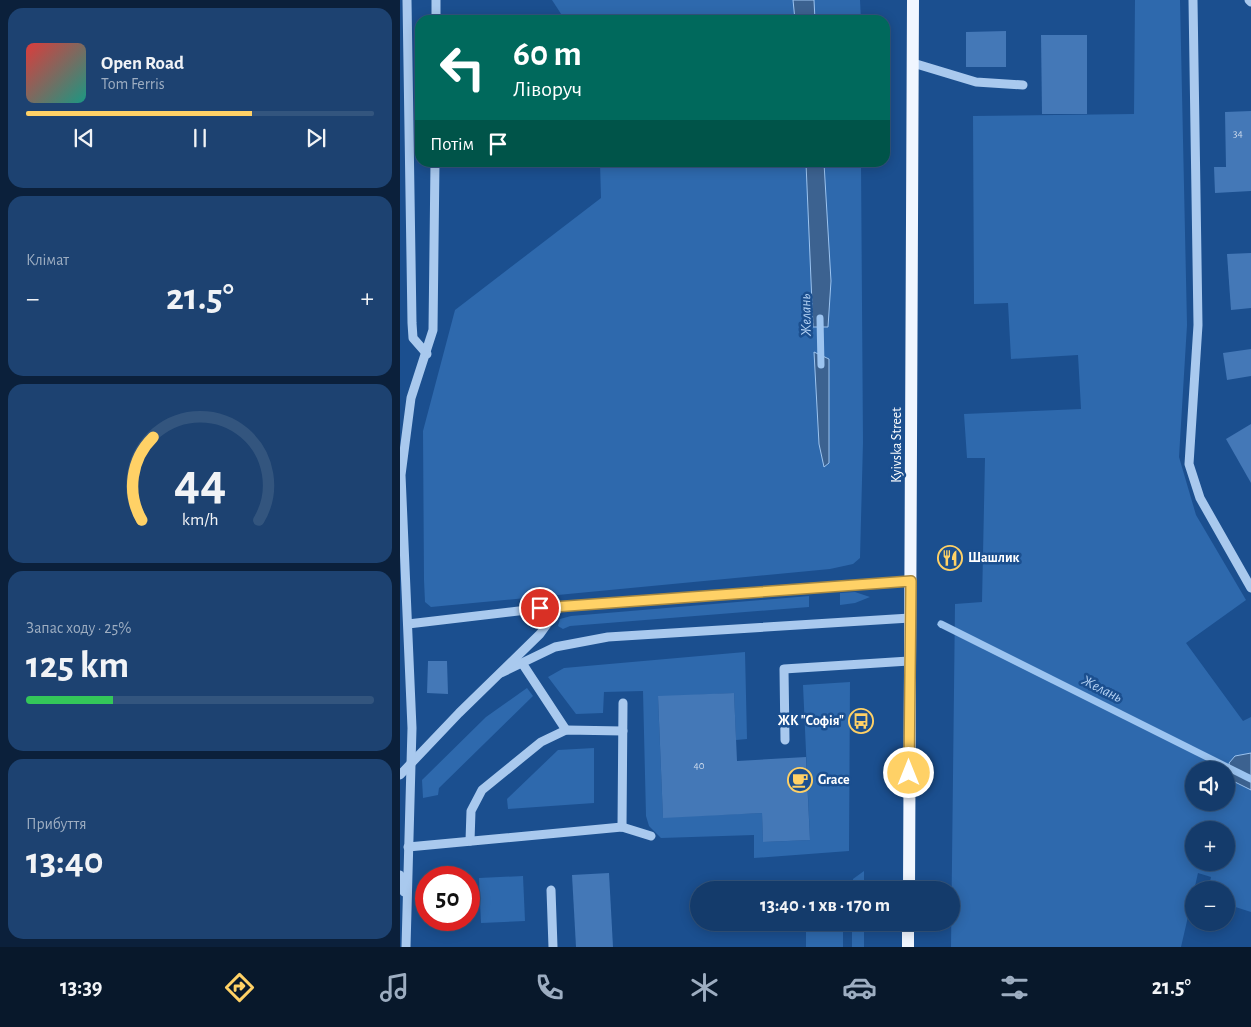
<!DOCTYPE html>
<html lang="uk">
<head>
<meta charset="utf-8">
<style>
  :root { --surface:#143b6b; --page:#1d4271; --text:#f1f3f6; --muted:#9dadc1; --line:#33557e; --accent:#ffd166 }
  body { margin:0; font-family:"Alegreya Sans",sans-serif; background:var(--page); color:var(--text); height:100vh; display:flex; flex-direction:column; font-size:19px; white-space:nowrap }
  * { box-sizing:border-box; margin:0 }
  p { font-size:16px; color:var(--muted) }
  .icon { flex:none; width:28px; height:28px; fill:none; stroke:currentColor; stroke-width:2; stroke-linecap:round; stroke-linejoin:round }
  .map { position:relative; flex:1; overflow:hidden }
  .drawer { display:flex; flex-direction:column; gap:8px; padding:8px; background:#0b203b; width:400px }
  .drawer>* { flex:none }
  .guide { position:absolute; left:15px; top:15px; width:475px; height:152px; border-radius:15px; box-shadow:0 2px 12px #0003,0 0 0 1px var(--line); background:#00695c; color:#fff; overflow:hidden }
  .controls { position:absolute; left:785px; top:761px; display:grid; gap:10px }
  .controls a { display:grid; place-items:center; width:50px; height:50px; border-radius:50%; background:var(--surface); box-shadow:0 2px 12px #0003,0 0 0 1px var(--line); font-size:25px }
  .speed { position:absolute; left:15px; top:866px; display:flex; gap:10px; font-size:25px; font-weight:700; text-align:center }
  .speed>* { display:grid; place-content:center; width:65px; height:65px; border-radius:50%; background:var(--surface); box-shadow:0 2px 12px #0003,0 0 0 1px var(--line); line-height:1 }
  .speed .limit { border:8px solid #d22; background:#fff; color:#111 }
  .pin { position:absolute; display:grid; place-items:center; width:42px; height:42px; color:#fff; margin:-21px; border:2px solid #fff; border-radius:50%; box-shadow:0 1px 5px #0007 }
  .me { position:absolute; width:55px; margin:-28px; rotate:0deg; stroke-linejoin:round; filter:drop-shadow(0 0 4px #0008) }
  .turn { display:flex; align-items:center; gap:18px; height:105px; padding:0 15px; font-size:22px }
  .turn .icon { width:65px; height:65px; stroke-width:2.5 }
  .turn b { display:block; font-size:35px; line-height:42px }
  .then { display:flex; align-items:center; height:48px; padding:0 15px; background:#0003; gap:10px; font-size:19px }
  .big { font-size:38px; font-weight:600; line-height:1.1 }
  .drawer .card { flex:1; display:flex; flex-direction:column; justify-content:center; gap:8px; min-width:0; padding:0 18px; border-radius:15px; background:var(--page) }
  .drawer .dial { align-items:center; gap:0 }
  .dial svg { height:130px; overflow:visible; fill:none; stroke:var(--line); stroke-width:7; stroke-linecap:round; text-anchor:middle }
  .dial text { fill:var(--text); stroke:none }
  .song { display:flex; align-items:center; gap:15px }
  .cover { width:60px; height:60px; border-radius:8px; background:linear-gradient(135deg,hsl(0 70% 55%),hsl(170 70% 35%)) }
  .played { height:5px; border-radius:2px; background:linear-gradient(90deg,var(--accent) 65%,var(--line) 65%) }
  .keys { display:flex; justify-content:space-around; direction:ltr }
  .heat { display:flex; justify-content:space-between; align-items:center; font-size:28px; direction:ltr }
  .charge { height:8px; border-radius:4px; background:linear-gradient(90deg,#34c759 25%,var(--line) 0) }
  .trip { position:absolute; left:290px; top:881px; width:270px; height:50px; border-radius:25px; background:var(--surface); box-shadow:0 2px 12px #0003,0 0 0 1px var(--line); font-weight:600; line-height:50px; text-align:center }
  .menu { display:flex; height:80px; justify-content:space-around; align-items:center; background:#08182b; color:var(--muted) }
  .menu .icon { width:35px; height:35px }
  .menu .current { color:var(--accent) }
  .menu b { font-size:22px; color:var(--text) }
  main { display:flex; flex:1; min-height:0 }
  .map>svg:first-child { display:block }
  .green { fill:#2e69ad; fill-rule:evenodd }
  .water { fill:#3c6290; stroke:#9cc4f0 }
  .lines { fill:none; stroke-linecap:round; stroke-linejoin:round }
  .stream { stroke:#9cc4f0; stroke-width:7 }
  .building { fill:#4478b7 }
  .minor { stroke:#a9c9ee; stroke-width:9 }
  .major { stroke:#f0f6ff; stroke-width:12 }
  .route-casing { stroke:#a68842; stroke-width:12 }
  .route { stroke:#ffd166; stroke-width:9 }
  .labels { text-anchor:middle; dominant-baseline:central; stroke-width:5; stroke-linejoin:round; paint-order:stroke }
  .number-label { font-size:11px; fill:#d0dded }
  .street-label { font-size:14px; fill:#fff; stroke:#1b4f8f }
  .poi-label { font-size:14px; font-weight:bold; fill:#fff; stroke:#1b4f8f; text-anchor:start }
  .water-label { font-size:15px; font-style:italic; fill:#b5d3f5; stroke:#1b4f8f }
</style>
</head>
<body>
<main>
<section class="drawer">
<div class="card">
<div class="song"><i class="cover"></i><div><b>Open Road</b><p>Tom Ferris</p></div></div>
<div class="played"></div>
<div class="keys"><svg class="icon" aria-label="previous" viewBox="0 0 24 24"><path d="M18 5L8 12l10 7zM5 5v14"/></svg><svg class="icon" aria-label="pause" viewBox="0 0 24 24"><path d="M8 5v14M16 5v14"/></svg><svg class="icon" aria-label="next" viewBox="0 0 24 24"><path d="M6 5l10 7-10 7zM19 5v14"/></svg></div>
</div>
<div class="card"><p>Клімат</p>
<div class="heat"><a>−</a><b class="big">21.5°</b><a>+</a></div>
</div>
<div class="card dial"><svg viewBox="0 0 100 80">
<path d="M14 69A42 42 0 1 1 86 69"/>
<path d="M14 69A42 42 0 0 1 21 18" stroke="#ffd166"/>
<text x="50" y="56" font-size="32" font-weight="700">44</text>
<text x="50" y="72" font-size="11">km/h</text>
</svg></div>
<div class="card"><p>Запас ходу · 25%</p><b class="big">125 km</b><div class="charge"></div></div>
<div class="card"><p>Прибуття</p><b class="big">13:40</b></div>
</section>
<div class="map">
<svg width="851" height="947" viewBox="0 0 851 947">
  <rect width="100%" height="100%" fill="#1b4f8f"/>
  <g class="green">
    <path d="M152,0H460L461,20H165Z"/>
    <path d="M735,0H780L787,325L779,457L796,515L846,600L786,643L843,721L851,717V753L835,756L833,781L851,790V912L826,904V890H808L811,877L798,873L781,947H551L555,604L582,602L585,458H567L564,414L681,409L678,355L611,359L608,303L574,304L573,116L734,114ZM794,770H826V802H794ZM794,830H826V862H794Z"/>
    <path d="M200,163H461L463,442L460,558L453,564L430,569L31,607L25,602L24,580L23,431L55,310L201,198Z"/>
    <path d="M455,592L470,597L455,603L440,605V593Z"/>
    <path d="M409,596V607L170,626L163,629L158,626L160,619L171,616Z"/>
    <path d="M345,652L347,739L336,740L334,693L258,697L263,817L362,813L363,842L410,840L403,685L450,682L449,851L354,858V835L261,838L249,826L246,816L243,691L204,692L203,713L176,714L148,677L164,668Z"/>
    <path d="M127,688L133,696L39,788L38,795L23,798L22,780L86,717Z"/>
    <path d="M194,748V803L108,809L107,799L158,750Z"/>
    <path d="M464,871V890H452L453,879Z"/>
    <path d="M123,876L125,921L81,923L79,878Z"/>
    <rect x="406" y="923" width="37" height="24"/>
    <rect x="452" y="923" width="12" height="24"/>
  </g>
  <g class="water">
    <path d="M393,0H414L415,20H395Z"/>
    <path d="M406,163H424L431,281L428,327H413Z"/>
    <path d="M414,352L429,359V463L424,467L419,444Z"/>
    <path d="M851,753V790L833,781L829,763L835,756Z"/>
  </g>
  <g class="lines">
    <g class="stream">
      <path d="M420,318L421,365"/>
      <path d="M541,624L851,779"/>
    </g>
  </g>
  <g class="building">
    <path d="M606,31V67H566V32Z"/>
    <path d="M641,35H687V114H642Z"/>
    <path d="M851,111V191L815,193L814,167H826L825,112Z"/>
    <path d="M851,253V308L831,310L827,254Z"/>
    <path d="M851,349V376L827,380L823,353Z"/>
    <path d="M851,424V483L826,439Z"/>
    <path d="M28,661H47L48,694L27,693Z"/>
    <path d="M334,693L337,761L406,757L410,840L363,842L362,813L263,818L258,696Z"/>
    <path d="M209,873L213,947H176L172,875Z"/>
  </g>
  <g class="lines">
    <g class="minor">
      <path d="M7,0L12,323L13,338L27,354"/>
      <path d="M793,0L798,325L789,464L800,498L851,588"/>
      <path d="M849,0L851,2"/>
      <path d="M36,20V0"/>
      <path d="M513,63L576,82L623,85"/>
      <path d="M8,624L160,606L511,581"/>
      <path d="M122,663L166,730"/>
      <path d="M101,673L155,647L208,637L510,618"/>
      <path d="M385,740L384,669L509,661"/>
      <path d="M0,775L59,713L140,634L160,606"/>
      <path d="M222,827L223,703"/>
      <path d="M70,841L71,811L82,790L141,742L166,730L223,731"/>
      <path d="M8,847L222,827L251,836"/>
      <path d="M0,875L4,892"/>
      <path d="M151,890L153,947"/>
      <path d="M6,947L12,728L1,475L11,398L33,330L35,162"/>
    </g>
    <g class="major">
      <path d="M509,890L513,0"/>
      <path d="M508,947V922"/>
    </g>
  </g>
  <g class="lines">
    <defs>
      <path id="route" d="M140,608L511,581L509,773"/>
    </defs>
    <use href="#route" class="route-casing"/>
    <use href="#route" class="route"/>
  </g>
  <defs>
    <symbol id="restaurant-ring" viewBox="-11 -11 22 22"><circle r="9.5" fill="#1b4f8f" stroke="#ffd166" stroke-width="1.5"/><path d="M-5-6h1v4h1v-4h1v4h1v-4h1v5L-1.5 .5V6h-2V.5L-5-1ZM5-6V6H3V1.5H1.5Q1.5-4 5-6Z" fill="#ffd166"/></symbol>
    <symbol id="bus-ring" viewBox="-11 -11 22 22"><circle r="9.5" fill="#1b4f8f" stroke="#ffd166" stroke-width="1.5"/><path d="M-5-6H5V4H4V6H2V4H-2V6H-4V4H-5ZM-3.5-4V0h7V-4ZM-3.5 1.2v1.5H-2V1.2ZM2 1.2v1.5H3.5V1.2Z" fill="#ffd166"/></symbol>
    <symbol id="cafe-ring" viewBox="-11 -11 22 22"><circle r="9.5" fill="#1b4f8f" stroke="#ffd166" stroke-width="1.5"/><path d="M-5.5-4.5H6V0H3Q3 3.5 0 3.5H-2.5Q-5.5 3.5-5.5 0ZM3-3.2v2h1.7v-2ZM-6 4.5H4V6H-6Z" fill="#ffd166"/></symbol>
  </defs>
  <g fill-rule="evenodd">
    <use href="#restaurant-ring" x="536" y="544" width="28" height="28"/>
    <use href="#bus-ring" x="447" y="707" width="28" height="28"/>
    <use href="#cafe-ring" x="386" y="766" width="28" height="28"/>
  </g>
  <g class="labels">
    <g class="number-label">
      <text x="838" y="133">34</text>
      <text x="299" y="765">40</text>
    </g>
    <g class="street-label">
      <text transform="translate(497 445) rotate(-90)">Kyivska Street</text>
    </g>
    <g class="poi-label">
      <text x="568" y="558">Шашлик</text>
      <text x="444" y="721" text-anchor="end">ЖК "Софія"</text>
      <text x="418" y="780">Grace</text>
    </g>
    <g class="water-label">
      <text transform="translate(406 315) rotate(-91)">Желань</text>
      <text transform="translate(702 689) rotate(27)">Желань</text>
    </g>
  </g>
</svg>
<div class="controls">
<a><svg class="icon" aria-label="sound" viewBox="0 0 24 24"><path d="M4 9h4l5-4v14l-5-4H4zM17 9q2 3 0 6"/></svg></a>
<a>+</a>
<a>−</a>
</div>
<div class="speed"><div class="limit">50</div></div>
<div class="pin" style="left:140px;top:608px;background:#d93025"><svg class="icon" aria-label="arrive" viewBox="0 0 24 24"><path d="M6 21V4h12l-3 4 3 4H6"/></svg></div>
<svg class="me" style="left:509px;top:773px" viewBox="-20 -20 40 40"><circle r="17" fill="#ffd166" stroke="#fff" stroke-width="3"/><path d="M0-11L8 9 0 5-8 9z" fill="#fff"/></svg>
<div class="trip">13:40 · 1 хв · 170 m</div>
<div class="guide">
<div class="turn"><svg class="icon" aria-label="left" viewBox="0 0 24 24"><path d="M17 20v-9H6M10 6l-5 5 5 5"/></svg><div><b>60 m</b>Ліворуч</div></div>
<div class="then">Потім<svg class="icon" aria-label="arrive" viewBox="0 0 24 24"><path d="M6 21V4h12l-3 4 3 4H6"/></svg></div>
</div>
</div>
</main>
<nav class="menu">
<b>13:39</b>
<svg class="icon current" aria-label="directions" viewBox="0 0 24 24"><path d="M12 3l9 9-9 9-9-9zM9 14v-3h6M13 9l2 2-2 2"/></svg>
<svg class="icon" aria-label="music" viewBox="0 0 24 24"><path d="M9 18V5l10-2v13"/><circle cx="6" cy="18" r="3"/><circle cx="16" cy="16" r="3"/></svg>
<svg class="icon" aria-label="phone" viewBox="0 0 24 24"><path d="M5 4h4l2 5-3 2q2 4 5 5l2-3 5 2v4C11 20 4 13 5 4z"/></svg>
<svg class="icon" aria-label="climate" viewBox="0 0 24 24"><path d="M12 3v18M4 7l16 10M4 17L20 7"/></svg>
<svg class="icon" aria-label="car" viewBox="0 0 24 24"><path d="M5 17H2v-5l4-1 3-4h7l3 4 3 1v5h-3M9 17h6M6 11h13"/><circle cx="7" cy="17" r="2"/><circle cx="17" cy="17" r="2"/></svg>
<svg class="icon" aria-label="filters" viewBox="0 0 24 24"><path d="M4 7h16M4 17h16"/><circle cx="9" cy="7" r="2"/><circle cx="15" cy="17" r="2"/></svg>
<b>21.5°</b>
</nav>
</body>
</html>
